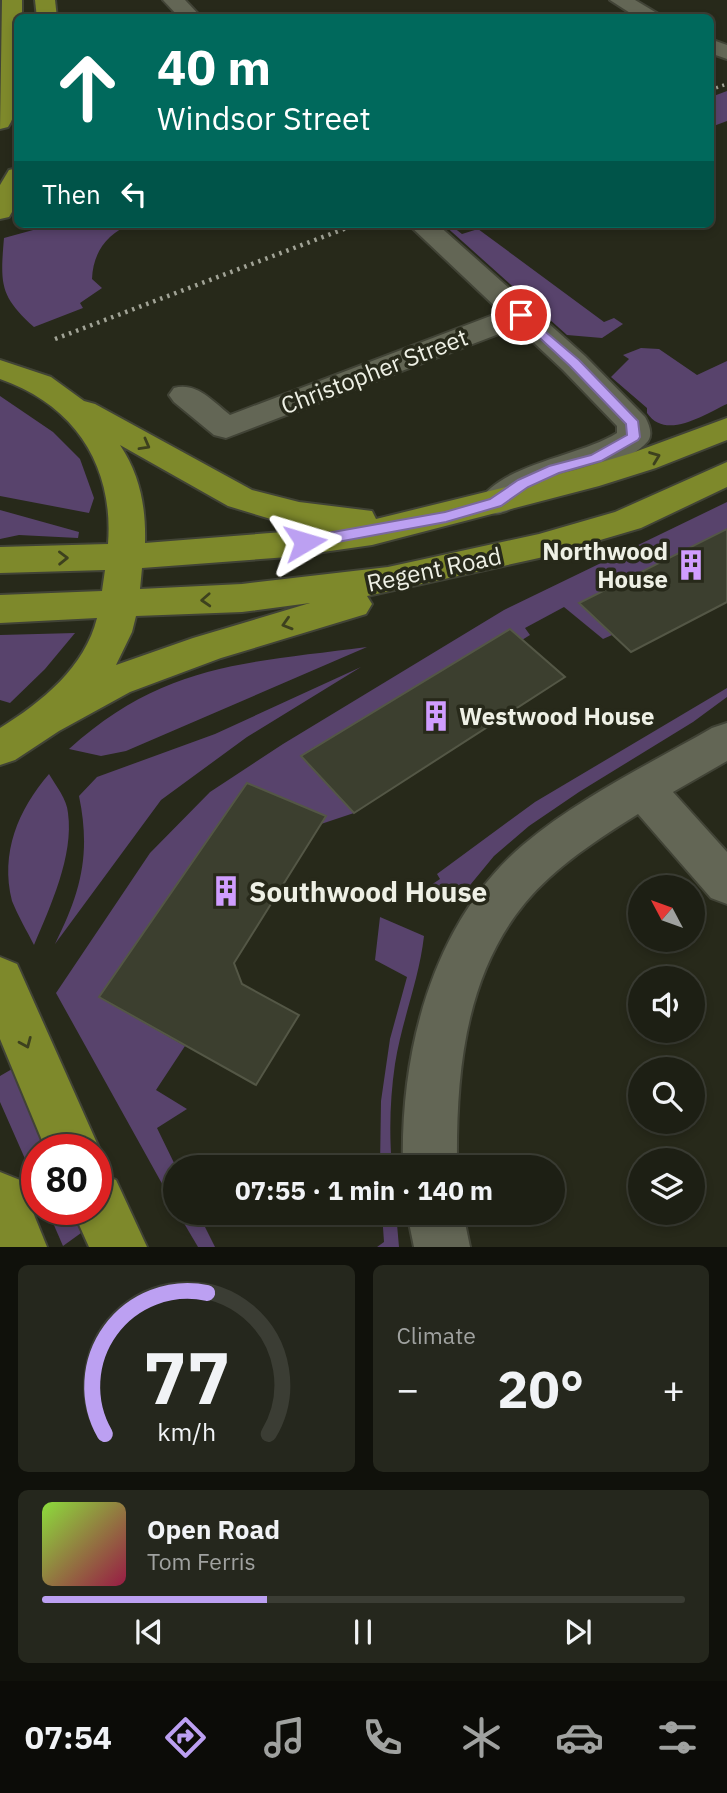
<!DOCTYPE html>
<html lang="en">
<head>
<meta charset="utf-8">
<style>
  :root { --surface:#1d1f14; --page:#25271d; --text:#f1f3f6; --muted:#a0a2a0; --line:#3b3d34; --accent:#bca0f2 }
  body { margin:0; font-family:"IBM Plex Sans",sans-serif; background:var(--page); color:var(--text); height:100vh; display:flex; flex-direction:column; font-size:26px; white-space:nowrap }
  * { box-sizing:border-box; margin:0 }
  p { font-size:23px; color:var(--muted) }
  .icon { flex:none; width:38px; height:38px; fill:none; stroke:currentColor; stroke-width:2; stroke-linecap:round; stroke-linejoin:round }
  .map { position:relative; height:1247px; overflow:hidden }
  .details { display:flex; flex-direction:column; gap:18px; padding:18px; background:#10110b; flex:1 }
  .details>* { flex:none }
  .top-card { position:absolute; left:14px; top:14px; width:700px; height:214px; border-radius:10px; box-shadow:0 4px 10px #0003,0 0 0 2px var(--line); background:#00695c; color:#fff; overflow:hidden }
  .needle { width:46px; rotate:311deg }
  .fabs { position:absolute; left:628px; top:875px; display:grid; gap:14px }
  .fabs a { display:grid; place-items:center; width:77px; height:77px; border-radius:50%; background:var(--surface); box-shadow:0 4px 10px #0003,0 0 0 2px var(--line); font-size:35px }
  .speed { position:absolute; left:21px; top:1134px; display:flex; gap:14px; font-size:35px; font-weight:700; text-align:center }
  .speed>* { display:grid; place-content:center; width:91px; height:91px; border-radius:50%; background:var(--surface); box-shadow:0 4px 10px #0003,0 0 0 2px var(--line); line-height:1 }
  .speed .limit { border:10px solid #d22; background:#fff; color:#111 }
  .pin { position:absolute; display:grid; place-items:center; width:60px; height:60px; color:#fff; margin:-30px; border:4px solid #fff; border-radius:50%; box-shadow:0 2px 7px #0007 }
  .me { position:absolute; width:77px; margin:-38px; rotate:83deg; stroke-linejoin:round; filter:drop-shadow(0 0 5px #0008) }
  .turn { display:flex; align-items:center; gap:24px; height:147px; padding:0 28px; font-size:32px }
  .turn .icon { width:91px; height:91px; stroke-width:2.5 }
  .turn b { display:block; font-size:49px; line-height:60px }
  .then { display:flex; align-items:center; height:66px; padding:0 28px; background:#0003; gap:14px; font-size:26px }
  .big { font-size:52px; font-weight:700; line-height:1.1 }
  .details .widget { flex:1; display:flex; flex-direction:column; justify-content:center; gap:10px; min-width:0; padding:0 24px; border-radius:10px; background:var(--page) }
  .details .dial { align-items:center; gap:0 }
  .dial svg { height:182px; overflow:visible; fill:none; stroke:var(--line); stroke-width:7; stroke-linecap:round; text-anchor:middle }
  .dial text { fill:var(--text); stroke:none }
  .song { display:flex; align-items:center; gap:21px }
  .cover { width:84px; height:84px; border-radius:10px; background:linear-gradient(135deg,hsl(90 70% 55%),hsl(340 70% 35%)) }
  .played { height:7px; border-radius:4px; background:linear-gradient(90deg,var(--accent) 35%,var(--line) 35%) }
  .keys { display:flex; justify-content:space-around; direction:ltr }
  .heat { display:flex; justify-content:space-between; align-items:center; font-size:38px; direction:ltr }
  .details .tiles { flex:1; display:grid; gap:18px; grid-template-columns:1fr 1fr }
  .widget:last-child { grid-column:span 2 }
  .trip { position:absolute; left:163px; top:1155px; width:402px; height:70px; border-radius:35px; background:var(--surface); box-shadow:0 4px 10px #0003,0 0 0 2px var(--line); font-weight:700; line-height:70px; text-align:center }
  .dock { display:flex; height:112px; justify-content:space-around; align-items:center; background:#0c0c08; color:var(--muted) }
  .dock .icon { width:49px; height:49px }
  .dock .selected { color:var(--accent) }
  .dock b { font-size:32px; color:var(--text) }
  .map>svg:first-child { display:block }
  .green { fill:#58436c }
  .building { fill:#3c3f2f; stroke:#545746; stroke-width:2 }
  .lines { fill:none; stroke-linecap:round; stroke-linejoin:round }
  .minor-casing { stroke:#414336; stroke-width:4 }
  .highway-casing { stroke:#414336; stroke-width:4 }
  .minor { fill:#636655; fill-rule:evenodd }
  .highway { fill:#7e892b; fill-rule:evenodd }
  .rail-far1 { stroke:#a1a396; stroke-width:3.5; stroke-dasharray:2 4.5; stroke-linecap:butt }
  .rail { stroke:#a1a396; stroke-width:4.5; stroke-dasharray:2.5 5; stroke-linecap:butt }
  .oneway { stroke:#3d411e }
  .route { fill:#bca0f2; stroke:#7a689d; stroke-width:2 }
  .labels { text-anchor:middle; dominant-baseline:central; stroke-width:7; stroke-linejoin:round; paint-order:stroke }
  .street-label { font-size:24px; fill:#eef0e5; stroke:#27291a }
  .poi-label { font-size:24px; font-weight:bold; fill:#eef0e5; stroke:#27291a; text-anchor:end }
  .near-poi-label { font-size:28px; font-weight:bold; fill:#eef0e5; stroke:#27291a; text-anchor:start }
</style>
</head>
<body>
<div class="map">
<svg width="727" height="1247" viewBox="0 0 727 1247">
  <rect width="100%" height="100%" fill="#27291a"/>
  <g class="green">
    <path d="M727,91V121L711,127V97Z"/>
    <path d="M55,224H131C107,234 93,252 92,279L102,288L80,303L83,308L34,327C0,296 0,285 4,238Z"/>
    <path d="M443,224H449L462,234L478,229L604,322L614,318L623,324L602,338L567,335Z"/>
    <path d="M641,348L659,349L697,375L727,361V404C705,414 666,441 647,413V408L611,377L629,359L623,355Z"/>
    <path d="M0,396L53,432L80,459L94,498L89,513L0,496Z"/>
    <path d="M727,502V529L580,603L612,635L603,639L564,607L525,628L530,635L522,640L510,630L302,755L354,813L321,824L299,805L247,783L99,997L185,1046L156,1090L187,1109L157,1128L176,1167L175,1207L56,993L150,853L210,792L283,744L504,610Z"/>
    <path d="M0,510L79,532L78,538L19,535L0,539Z"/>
    <path d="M75,633L45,669L10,703L0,700V635Z"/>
    <path d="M367,647L126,751L101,756L69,749C164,663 247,663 367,647Z"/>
    <path d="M361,667L247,737L161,800L55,944C81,892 91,854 79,796L97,777L215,734Z"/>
    <path d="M727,688V697L693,722L579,792L529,826L494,856L466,890L446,900L422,891L440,879L437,874L535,802Z"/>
    <path d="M49,774C56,786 67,799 68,813C74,856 50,907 34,945C27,931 18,916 12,901C0,853 18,810 49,774Z"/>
    <path d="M380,917L424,936C419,980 402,1020 395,1064C390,1098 389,1133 392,1167H380L381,1101L390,1039L407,977L375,960Z"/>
    <path d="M12,1069L46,1150H37V1186L0,1102V1076Z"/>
    <path d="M47,1209H71L81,1233L63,1246Z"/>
    <path d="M178,1213H198L215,1247H198Z"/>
    <path d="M382,1213H396L399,1247H377L384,1242Z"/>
  </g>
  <g class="building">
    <path d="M727,529V602L631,652L579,603Z"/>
    <path d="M510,629L565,677L354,813L301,756Z"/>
    <path d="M247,783L326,816L234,963L242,984L299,1015L256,1085L99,997Z"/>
  </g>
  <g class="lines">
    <defs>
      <g id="minor">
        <path d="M163,0H185L202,18H180Z"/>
        <path d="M610,0H635L665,18H638Z"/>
        <path d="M710,39L727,45V59L710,53Z"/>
        <path d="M408,224H437L585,356L645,417C649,424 653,434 648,441C630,464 580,470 555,482C537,490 521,507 503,512C496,515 491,513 483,511L478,503C502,463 579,457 617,433V426L563,370L517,327L226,438L214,435L174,402L169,395L174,388C197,382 212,401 230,415L501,312Z"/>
        <path d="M727,723V761L673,792L727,852V904L711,898L638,814C598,839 556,866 525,903C464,977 456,1075 457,1167H403C400,1052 432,923 523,845C580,797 648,765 712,728Z"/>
        <path d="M407,1213H463L470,1247H414Z"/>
      </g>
      <g id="highway">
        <path d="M2,0H22V18H18C18,46 25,104 8,127L0,129Z"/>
        <path d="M35,0H55L57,18H37Z"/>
        <path d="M18,168V202L9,217L0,219V185L9,170Z"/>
        <path d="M0,360L51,377L84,401L95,404L252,490L299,502L372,511L376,519L575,470L632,453L727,418V440L656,468L599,486L372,545L288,557L142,568L140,589L242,584L388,567L539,534L615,512L727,462V487L641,528L539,558L367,596L372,604L366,614L221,658L130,692L59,731L15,760L0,765V728C42,702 85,667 97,618L0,623V595L102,591L105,570L0,573V547L108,544C114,466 75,405 0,379ZM120,445L228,506L284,523L321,529L145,543C146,507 140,475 120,445ZM310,603L193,638L116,665L132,632L136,616L242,612Z"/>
        <path d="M0,957L17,964L100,1150L96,1159V1150H46L0,1039Z"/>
        <path d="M0,1172L20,1180L47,1247H0Z"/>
        <path d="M96,1172L116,1180L147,1247H89L72,1209H96Z"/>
      </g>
    </defs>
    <use href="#minor" class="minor-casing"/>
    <use href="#highway" class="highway-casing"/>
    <use href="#minor" class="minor"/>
    <use href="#highway" class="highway"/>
    <path class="rail-far1" d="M710,90L727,84"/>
    <path class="rail" d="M55,339L357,224"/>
  </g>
  <defs><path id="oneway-chevron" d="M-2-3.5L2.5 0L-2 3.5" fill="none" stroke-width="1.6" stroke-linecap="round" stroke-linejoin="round" transform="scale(1.75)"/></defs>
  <g class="oneway">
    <use href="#oneway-chevron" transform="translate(145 445) rotate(29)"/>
    <use href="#oneway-chevron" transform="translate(655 457) rotate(-21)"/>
    <use href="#oneway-chevron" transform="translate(63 558) rotate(-1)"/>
    <use href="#oneway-chevron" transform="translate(206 600) rotate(177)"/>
    <use href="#oneway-chevron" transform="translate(287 624) rotate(163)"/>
    <use href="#oneway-chevron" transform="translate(26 1043) rotate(67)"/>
  </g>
  <path class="route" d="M521,311L579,360L638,421L640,437L638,440L601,461L559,473L528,487L501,506L446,522L305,548L299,546L297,542L305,537L445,512L490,499L518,480L549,466L591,455L627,435L626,424L570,366L517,317V312Z"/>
  <defs>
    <symbol id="building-bare" viewBox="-9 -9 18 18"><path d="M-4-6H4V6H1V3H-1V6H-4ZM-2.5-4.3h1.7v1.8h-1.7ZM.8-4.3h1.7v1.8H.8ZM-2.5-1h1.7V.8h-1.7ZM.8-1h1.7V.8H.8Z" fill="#d09dff" stroke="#27291a" stroke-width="2.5" paint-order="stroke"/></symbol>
  </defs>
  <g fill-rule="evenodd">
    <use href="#building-bare" x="669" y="543" width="44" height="44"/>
    <use href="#building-bare" x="414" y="694" width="44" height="44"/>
    <use href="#building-bare" x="204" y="869" width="44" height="44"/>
  </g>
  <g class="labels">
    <g class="street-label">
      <text transform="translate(374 371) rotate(-21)">Christopher Street</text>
      <text transform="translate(434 569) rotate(-12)">Regent Road</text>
    </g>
    <g class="poi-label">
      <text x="668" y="551">Northwood<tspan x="668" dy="28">House</tspan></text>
      <text x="459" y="716" text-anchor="start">Westwood House</text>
    </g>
    <g class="near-poi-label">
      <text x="249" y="891">Southwood House</text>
    </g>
  </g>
</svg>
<div class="fabs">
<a><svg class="needle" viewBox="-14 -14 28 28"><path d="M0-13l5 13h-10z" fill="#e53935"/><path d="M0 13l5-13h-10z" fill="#a0a2a0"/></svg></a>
<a><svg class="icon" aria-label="sound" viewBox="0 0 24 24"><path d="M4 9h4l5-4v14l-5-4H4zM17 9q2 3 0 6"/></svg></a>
<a><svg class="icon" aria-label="search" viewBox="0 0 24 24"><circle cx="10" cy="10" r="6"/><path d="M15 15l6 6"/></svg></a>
<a><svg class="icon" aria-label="layers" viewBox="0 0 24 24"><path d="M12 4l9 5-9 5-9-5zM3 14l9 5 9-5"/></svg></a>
</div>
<div class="speed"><div class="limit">80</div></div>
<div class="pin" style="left:521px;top:315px;background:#d93025"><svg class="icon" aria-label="arrive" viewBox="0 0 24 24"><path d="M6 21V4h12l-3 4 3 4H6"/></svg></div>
<svg class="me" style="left:305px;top:542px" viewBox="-20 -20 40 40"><path d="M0-17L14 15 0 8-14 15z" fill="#bca0f2" stroke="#fff" stroke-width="4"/></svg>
<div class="trip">07:55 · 1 min · 140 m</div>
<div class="top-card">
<div class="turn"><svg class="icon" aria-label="ahead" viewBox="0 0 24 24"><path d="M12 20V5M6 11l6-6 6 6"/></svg><div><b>40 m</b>Windsor Street</div></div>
<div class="then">Then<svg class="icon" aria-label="left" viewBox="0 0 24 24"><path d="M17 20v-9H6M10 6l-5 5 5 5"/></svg></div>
</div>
</div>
<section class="details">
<div class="tiles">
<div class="widget dial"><svg viewBox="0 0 100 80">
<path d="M14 69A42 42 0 1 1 86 69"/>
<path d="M14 69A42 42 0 0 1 59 7" stroke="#bca0f2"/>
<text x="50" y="56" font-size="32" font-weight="700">77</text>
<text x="50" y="72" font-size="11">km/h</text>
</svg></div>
<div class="widget"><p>Climate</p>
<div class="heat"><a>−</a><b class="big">20°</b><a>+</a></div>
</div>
<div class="widget">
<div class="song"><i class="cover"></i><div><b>Open Road</b><p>Tom Ferris</p></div></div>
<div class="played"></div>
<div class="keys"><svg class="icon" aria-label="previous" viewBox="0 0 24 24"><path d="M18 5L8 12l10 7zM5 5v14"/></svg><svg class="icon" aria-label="pause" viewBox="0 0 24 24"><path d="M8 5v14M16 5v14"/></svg><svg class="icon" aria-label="next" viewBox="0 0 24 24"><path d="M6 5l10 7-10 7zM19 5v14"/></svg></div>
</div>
</div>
</section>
<nav class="dock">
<b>07:54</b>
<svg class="icon selected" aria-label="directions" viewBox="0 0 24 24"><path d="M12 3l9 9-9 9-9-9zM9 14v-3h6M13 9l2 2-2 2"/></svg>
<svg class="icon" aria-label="music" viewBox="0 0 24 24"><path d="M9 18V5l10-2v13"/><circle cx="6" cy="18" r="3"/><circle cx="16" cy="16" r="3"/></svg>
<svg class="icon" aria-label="phone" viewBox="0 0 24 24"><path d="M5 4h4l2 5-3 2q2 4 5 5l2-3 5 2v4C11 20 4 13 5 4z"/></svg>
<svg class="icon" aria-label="climate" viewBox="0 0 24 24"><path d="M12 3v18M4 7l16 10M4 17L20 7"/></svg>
<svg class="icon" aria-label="car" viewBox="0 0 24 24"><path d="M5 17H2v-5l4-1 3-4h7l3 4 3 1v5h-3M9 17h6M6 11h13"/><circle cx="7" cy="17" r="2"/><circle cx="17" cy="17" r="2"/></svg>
<svg class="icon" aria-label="filters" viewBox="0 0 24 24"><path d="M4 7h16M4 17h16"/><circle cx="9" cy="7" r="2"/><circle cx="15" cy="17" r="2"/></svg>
</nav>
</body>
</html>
